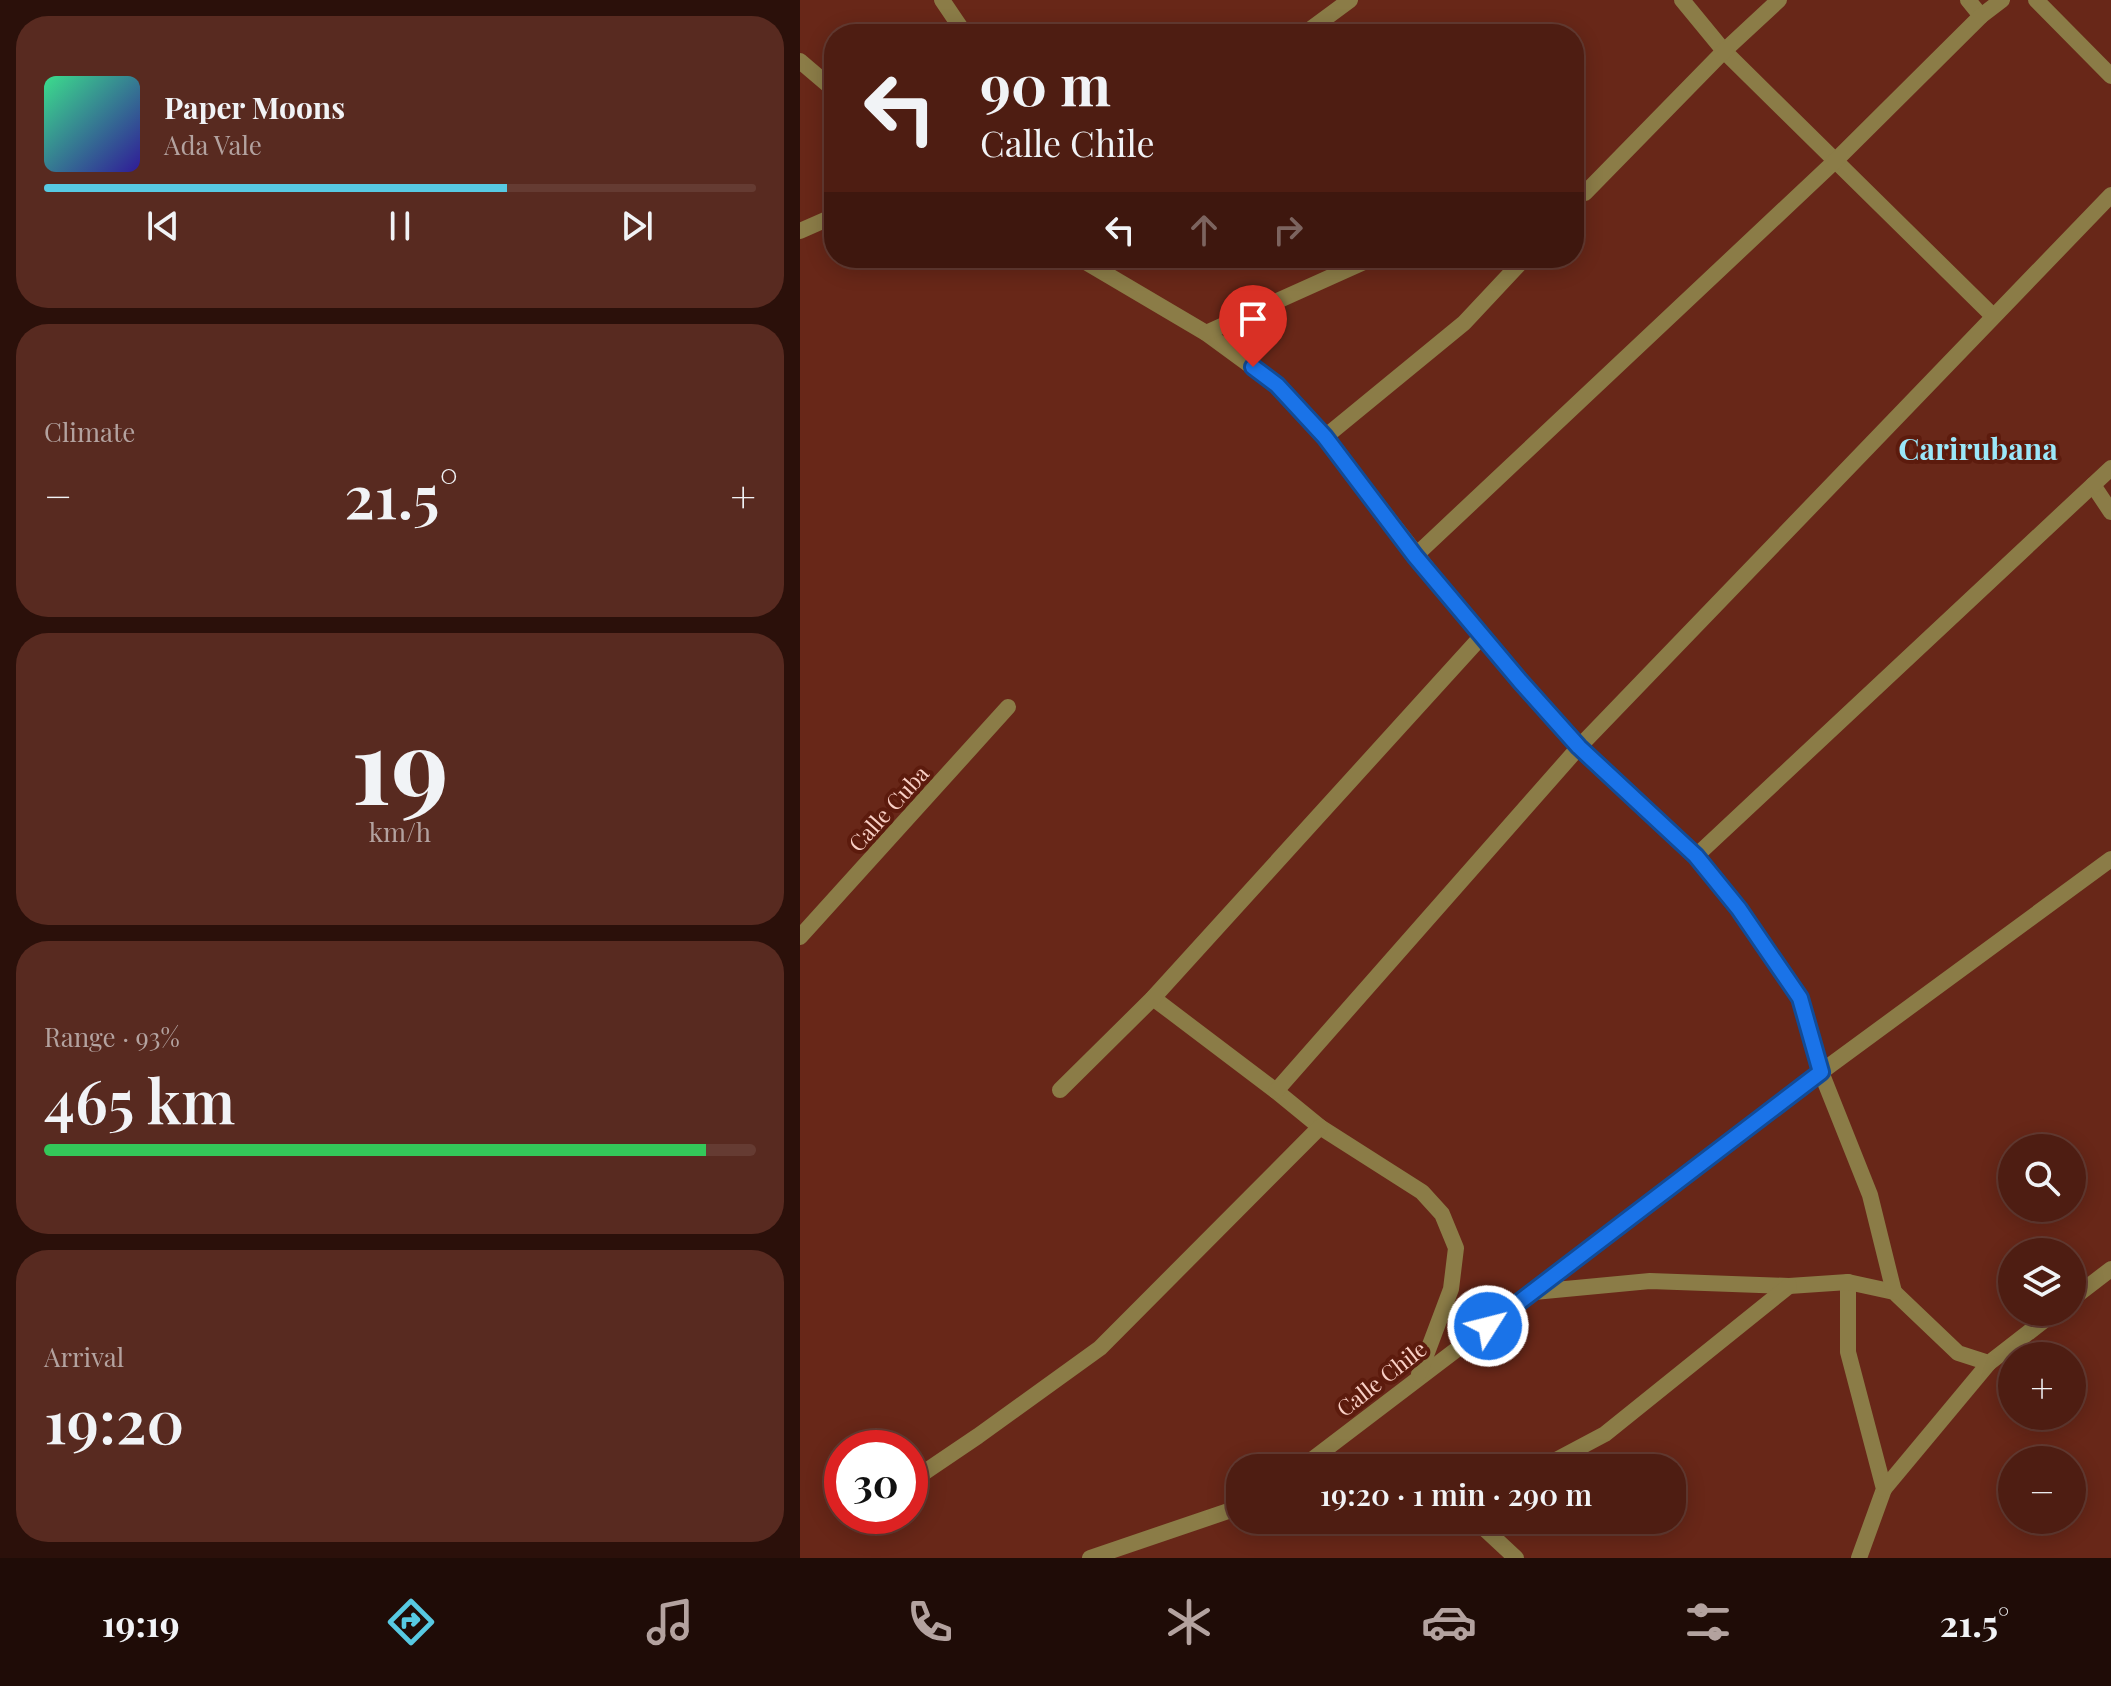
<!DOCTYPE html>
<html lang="en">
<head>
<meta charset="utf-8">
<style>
  :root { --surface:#4e1d12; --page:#582a20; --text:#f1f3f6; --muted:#b3a29f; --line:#653b32; --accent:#57c9e2 }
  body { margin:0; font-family:"Playfair Display",serif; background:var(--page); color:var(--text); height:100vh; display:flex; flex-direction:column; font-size:30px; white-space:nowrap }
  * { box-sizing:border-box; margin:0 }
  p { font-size:26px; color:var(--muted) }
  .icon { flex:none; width:44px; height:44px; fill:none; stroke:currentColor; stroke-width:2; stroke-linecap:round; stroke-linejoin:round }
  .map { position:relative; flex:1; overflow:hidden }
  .drawer { display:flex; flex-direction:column; gap:16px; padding:16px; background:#2b100a; width:800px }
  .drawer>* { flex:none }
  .hud { position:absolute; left:24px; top:24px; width:760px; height:244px; border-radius:32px; box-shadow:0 4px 20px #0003,0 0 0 2px var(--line); background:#4e1d12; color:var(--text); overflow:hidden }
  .buttons { position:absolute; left:1198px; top:1134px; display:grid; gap:16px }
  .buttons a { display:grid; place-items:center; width:88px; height:88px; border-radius:50%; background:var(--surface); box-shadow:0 4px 20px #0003,0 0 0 2px var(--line); font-size:40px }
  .speed { position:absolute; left:24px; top:1430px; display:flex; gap:16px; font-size:40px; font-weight:700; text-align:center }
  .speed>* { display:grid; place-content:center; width:104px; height:104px; border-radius:50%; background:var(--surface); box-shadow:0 4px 20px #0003,0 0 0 2px var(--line); line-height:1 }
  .speed .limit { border:12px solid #d22; background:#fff; color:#111 }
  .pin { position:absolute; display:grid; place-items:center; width:68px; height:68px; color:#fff; margin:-82px -34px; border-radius:50% 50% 50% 0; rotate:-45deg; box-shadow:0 0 8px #0007 }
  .pin .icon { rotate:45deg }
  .me { position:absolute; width:88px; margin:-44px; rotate:54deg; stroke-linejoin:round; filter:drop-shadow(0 0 6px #0008) }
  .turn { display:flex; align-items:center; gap:28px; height:168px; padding:0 24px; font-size:36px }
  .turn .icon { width:104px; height:104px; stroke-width:2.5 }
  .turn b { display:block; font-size:56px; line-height:68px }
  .lanes { display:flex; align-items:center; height:76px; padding:0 24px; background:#0003; justify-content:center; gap:40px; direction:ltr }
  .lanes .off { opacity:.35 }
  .big { font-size:60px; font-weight:600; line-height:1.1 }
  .drawer .widget { flex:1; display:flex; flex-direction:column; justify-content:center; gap:12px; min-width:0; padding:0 28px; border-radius:32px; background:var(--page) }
  .drawer .dial { align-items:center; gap:0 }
  .dial b { font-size:104px; line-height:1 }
  .song { display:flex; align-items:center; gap:24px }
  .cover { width:96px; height:96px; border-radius:12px; background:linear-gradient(135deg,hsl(150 70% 55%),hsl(250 70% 35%)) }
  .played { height:8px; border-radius:4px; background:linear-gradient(90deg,var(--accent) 65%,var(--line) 65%) }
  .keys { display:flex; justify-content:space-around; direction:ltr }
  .heat { display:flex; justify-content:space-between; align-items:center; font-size:44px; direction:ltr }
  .charge { height:12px; border-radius:6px; background:linear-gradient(90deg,#34c759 93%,var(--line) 0) }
  .trip { position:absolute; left:426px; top:1454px; width:460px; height:80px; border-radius:32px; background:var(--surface); box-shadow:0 4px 20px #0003,0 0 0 2px var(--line); font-weight:600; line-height:80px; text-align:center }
  .dock { display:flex; height:128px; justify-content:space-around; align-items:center; background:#1f0c07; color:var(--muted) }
  .dock .icon { width:56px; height:56px }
  .dock .selected { color:var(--accent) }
  .dock b { font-size:36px; color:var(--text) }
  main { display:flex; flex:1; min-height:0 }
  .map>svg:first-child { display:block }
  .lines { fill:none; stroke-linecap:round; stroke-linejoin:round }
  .minor { stroke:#8b7c47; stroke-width:16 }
  .route-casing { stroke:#114b97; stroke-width:20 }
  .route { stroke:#1a73e8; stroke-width:14 }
  .labels { text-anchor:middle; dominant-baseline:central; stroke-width:8; stroke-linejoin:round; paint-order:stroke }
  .street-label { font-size:22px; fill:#f9d0c6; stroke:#5c1b0d }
  .district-label { font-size:30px; font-weight:bold; fill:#9ae7f9; stroke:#5c1b0d }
</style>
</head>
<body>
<main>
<section class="drawer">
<div class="widget">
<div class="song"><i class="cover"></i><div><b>Paper Moons</b><p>Ada Vale</p></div></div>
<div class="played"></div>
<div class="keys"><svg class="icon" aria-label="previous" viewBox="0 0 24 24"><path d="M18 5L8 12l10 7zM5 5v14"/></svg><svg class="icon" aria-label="pause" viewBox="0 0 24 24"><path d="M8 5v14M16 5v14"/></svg><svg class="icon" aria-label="next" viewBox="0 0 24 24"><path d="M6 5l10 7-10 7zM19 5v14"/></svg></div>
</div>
<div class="widget"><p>Climate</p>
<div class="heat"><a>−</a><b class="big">21.5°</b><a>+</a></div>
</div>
<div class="widget dial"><b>19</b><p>km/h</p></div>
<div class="widget"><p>Range · 93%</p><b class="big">465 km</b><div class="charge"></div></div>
<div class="widget"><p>Arrival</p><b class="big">19:20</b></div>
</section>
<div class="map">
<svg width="1311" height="1558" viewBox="0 0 1311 1558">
  <rect width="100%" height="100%" fill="#682718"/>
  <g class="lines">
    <g class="minor">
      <path d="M142,0L165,34"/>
      <path d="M882,0L924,51L1193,316"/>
      <path d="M1168,0L1181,16"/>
      <path d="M1236,0L1311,76"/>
      <path d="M504,34L550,0"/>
      <path d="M0,61L34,90"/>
      <path d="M774,194L785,193L924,51L979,0"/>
      <path d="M0,231L34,216"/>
      <path d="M279,258L406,333L477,385L525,437L681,637L779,747L896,856L939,909L1000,998L1021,1072L501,1468"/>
      <path d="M406,333L573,258"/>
      <path d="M525,437L664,323L725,258"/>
      <path d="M1293,485L1311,512"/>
      <path d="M615,556L1034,162L1181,16L1202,0"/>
      <path d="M896,856L1311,468"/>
      <path d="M0,937L208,707"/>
      <path d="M353,998L476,1091L520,1127L622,1192L642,1214L656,1248L651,1289L619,1374"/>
      <path d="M260,1090L353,998L681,637"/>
      <path d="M476,1091L779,747L1311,195"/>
      <path d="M1048,1282V1352L1084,1489L1059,1558"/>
      <path d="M734,1292L850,1281L989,1286L1048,1282L1094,1292L1158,1353L1189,1363L1255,1312"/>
      <path d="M1094,1292L1070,1195L1021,1072L1311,859"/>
      <path d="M1272,1299L1311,1269"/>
      <path d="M741,1468L805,1434L989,1286"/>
      <path d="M110,1482L178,1436L300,1348L520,1127"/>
      <path d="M1084,1489L1189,1363"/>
      <path d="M675,1520L716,1558"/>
      <path d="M290,1558L440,1507"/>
    </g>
  </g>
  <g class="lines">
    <defs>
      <path id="route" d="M453,367L477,385L525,437L615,556L720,681L779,747L896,856L939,909L1000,998L1021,1072L688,1326"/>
    </defs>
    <use href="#route" class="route-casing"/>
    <use href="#route" class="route"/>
  </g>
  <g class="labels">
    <g class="street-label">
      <text transform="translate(88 808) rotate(-48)">Calle Cuba</text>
      <text transform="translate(581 1378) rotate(-38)">Calle Chile</text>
    </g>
    <g class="district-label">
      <text x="1178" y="448">Carirubana</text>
    </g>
  </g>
</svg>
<div class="buttons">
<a><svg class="icon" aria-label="search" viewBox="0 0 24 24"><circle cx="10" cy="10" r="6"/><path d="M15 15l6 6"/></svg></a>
<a><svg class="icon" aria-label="layers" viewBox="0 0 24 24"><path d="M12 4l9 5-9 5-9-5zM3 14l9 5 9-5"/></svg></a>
<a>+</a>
<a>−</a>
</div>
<div class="speed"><div class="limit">30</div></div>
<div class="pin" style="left:453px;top:367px;background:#d93025"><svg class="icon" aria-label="arrive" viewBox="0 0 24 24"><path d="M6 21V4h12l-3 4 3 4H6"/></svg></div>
<svg class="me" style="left:688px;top:1326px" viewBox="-20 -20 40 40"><circle r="17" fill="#1a73e8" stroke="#fff" stroke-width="3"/><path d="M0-11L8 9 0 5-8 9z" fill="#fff"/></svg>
<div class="trip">19:20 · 1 min · 290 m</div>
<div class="hud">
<div class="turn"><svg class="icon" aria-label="left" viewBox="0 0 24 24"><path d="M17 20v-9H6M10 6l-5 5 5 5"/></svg><div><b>90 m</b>Calle Chile</div></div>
<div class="lanes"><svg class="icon" aria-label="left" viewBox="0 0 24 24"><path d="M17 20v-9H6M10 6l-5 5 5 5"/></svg><svg class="icon off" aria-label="ahead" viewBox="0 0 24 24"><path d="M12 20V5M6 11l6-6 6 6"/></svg><svg class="icon off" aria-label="right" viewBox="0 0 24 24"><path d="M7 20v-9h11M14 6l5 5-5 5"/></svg></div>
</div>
</div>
</main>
<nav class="dock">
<b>19:19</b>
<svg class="icon selected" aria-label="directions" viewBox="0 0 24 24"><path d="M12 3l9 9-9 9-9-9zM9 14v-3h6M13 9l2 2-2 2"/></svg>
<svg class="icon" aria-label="music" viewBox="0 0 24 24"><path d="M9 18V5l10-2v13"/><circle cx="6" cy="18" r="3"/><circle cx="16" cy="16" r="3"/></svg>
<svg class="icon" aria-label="phone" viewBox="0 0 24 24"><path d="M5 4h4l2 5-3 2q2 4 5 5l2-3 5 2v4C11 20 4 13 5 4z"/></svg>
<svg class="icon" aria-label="climate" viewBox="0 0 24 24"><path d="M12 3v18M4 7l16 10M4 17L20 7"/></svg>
<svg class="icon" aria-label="car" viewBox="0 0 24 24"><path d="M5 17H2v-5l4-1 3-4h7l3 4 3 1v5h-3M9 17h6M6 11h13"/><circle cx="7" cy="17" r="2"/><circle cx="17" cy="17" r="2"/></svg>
<svg class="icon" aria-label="filters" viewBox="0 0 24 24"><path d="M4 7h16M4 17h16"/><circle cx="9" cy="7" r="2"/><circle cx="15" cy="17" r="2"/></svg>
<b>21.5°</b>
</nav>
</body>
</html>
